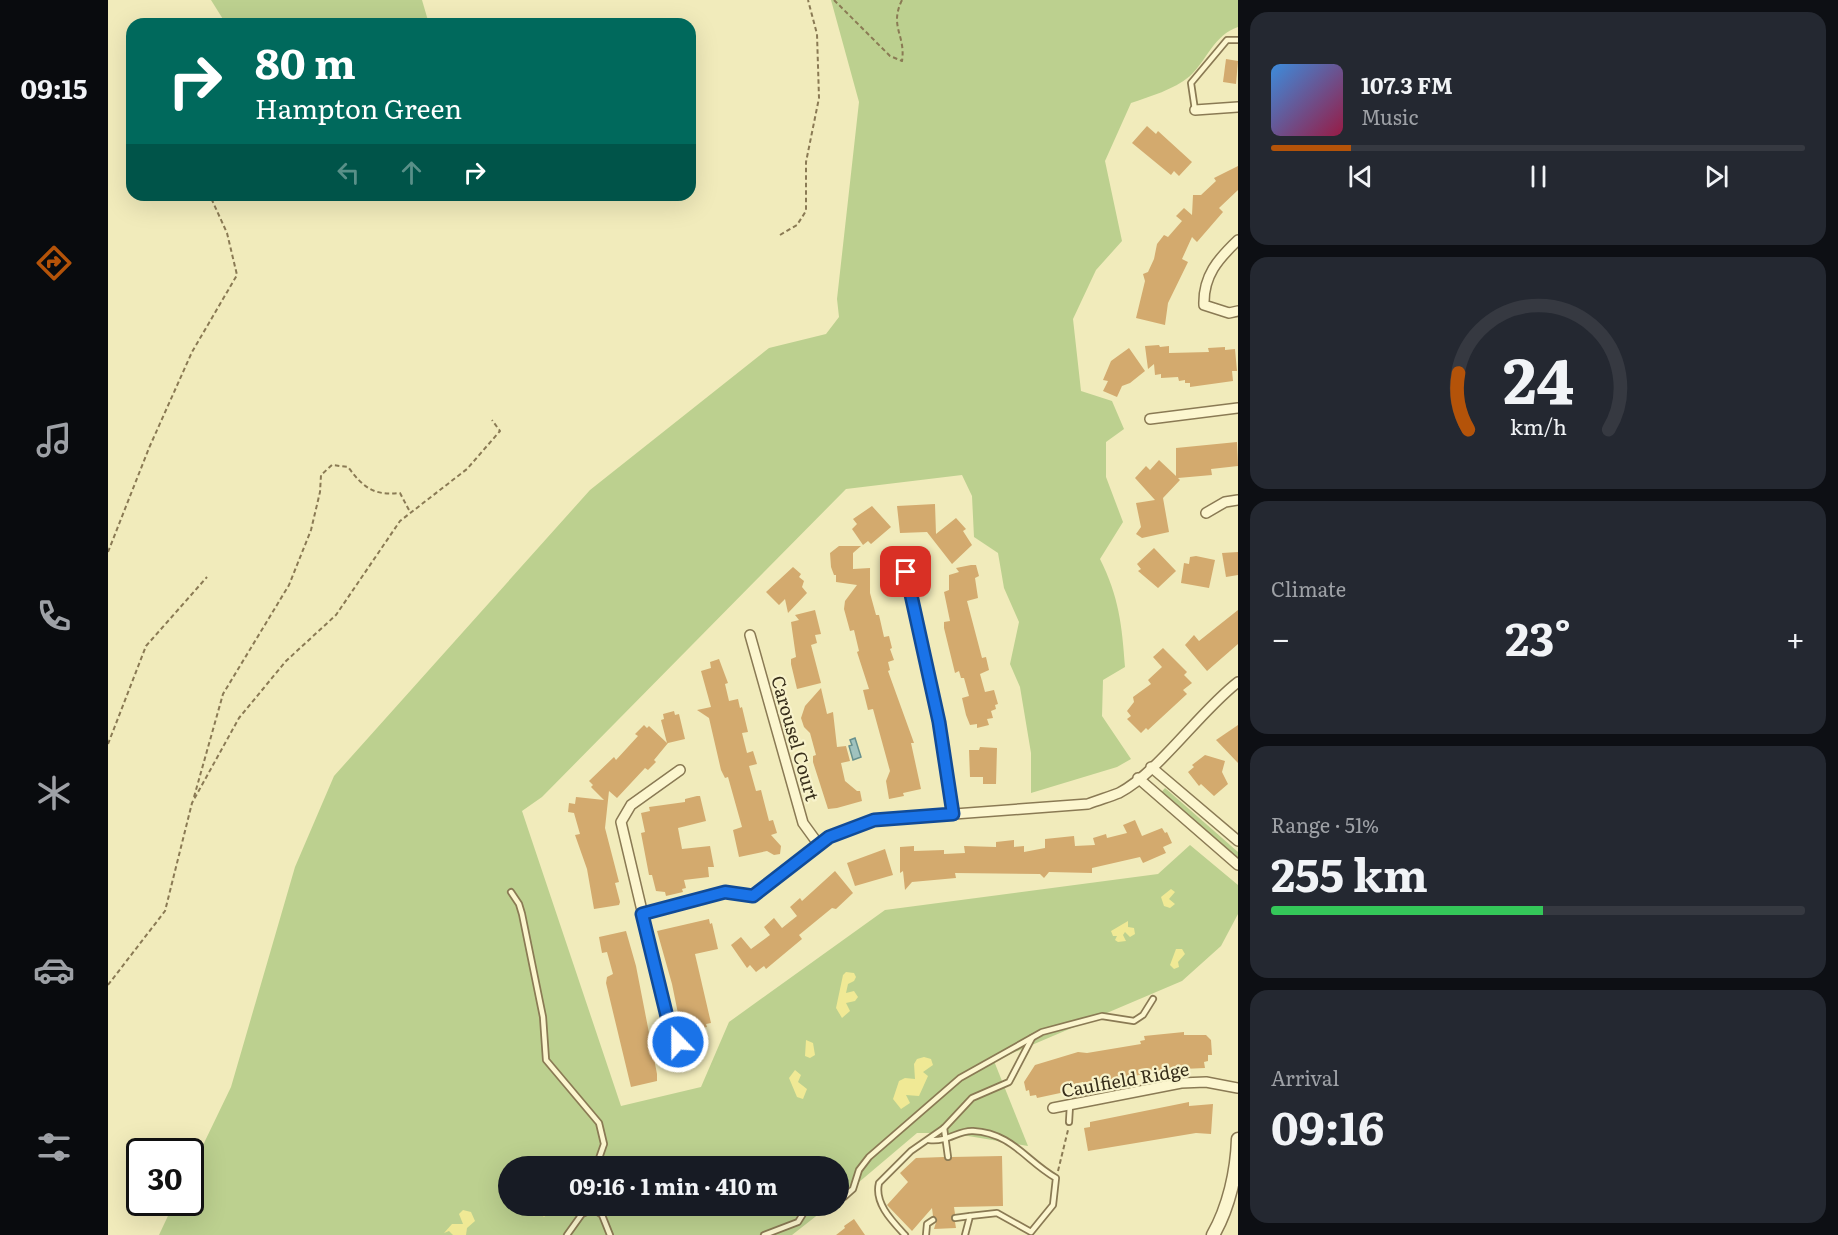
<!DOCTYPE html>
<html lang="en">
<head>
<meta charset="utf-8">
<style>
  :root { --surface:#171b24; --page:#242831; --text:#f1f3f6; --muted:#9ea1a6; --line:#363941; --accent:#b45309 }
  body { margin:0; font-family:Literata,serif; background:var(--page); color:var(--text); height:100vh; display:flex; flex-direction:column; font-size:22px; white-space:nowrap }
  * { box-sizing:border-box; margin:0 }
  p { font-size:20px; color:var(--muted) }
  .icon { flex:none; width:33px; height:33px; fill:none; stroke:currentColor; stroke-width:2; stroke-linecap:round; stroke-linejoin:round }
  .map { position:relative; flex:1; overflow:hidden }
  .side { display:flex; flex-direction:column; gap:12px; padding:12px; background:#0d0f14; width:600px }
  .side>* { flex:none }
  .banner { position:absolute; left:18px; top:18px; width:570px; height:183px; border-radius:18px; box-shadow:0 6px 24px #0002; background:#00695c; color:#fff; overflow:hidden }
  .speed { position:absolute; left:18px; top:1138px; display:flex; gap:12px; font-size:30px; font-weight:700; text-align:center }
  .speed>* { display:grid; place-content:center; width:78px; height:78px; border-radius:50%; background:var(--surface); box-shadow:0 6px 24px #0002; line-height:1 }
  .speed .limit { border:3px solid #111; border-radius:9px; background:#fff; color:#111 }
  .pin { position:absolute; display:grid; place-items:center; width:51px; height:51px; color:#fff; margin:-26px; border-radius:12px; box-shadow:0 3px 9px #0006 }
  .me { position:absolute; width:66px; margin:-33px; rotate:338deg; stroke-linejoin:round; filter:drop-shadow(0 0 4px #0008) }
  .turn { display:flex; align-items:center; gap:21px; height:126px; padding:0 30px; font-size:27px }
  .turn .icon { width:78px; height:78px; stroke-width:2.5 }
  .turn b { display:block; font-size:42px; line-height:51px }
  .lanes { display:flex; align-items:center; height:57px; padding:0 30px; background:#0003; justify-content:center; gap:30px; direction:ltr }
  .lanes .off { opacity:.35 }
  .big { font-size:45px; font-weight:700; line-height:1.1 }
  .side .card { flex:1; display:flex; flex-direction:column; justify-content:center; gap:9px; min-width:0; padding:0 21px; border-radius:18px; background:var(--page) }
  .side .dial { align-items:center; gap:0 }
  .dial svg { height:156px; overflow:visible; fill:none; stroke:var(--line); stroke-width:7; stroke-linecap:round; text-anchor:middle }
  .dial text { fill:var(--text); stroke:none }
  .song { display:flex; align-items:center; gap:18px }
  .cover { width:72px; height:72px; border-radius:9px; background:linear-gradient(135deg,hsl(210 70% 55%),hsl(340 70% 35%)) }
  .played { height:6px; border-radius:3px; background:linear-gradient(90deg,var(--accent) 15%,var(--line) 15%) }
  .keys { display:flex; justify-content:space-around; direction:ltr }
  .heat { display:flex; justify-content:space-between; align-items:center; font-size:33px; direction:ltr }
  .charge { height:9px; border-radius:4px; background:linear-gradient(90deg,#34c759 51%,var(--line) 0) }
  .trip { position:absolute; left:390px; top:1156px; width:351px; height:60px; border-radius:30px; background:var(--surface); box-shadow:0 6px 24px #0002; font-weight:700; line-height:60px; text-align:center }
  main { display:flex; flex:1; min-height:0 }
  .dock { display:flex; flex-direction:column; width:108px; justify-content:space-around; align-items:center; background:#090b0e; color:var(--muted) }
  .dock .icon { width:42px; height:42px }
  .dock .active { color:var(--accent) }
  .dock b { font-size:27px; color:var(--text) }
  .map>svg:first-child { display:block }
  .green { fill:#bcd08f }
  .sand { fill:#f0e995 }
  .water { fill:#a0c2be; stroke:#67908d; stroke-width:1.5 }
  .building { fill:#d3aa6e }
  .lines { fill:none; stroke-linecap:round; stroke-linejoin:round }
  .service-casing { stroke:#8a7a54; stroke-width:8 }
  .minor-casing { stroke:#8a7a54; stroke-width:12 }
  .tertiary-casing { stroke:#8a7a54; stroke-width:15 }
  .path { stroke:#8a7a54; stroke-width:2; stroke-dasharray:4.5 3; stroke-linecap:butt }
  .service { stroke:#fcf6cf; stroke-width:4.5 }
  .minor { stroke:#fcf6cf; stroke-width:9 }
  .tertiary { stroke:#fcf6cf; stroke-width:12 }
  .route-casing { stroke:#114b97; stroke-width:15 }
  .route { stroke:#1a73e8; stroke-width:10 }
  .labels { text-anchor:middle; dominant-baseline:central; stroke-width:4.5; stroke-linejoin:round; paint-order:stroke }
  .street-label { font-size:18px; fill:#372e1a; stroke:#f8f3cb }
</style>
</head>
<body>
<main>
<nav class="dock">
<b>09:15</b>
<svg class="icon active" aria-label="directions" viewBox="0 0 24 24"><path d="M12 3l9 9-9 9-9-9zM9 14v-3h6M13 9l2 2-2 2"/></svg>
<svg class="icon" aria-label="music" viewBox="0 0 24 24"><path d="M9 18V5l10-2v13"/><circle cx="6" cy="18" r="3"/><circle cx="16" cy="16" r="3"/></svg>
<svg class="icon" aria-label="phone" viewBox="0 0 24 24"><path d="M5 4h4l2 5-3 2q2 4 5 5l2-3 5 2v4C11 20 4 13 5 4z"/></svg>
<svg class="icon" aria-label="climate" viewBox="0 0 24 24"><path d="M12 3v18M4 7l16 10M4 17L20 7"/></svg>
<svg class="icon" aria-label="car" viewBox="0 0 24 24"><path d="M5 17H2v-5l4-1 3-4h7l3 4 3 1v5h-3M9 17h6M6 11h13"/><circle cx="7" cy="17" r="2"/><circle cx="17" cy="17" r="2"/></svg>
<svg class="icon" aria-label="filters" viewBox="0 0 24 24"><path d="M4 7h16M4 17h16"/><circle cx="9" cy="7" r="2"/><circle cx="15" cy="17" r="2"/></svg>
</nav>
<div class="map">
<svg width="1130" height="1235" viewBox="0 0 1130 1235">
  <rect width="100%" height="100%" fill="#f1ebbb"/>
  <g class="green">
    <path d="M103,0H314L321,24H118Z"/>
    <path d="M723,0H1130V27C1106,35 1099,60 1082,76C1065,90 1043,96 1023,103L997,161L1014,241L988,270L965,319L973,391L1004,401L1016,429L998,442V477L1015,522L992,559C1011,597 1014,625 1017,667L995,680L994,716L1023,759L1009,767L923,793V753L912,687L902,664L911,622L896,588L890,553L866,537L864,496L854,475L738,489L434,797L414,811L513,1106L593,1087L621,1022L777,910L1050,874L1082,845L1130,885V914L1113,946L1074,981L886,1061L920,1146L842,1133H809L731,1199L730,1167H400V1206H721L684,1235H51L66,1203H82L83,1170L123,1087L187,867L226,776L482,490L661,348L718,334L731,317L729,299L751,102Z"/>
    <path d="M1057,788L1130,852V862L1052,794Z"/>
  </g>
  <g class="sand">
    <path d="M1063,889L1067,892L1061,899L1067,904L1062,908L1056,906L1053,897Z"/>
    <path d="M1020,921V927L1026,928L1027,934L1022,937L1017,932L1015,935L1018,941L1010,942L1007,940L1009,936H1005L1003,931Z"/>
    <path d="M1068,949H1074L1077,954L1070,962L1071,967L1066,969L1062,965Z"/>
    <path d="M738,972L746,973L748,977L746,981L740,984L738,993L746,991L750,997L747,1001L738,1003L742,1011L734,1018L728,1008L735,975Z"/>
    <path d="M698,1040L705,1043L707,1055L702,1058L697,1056Z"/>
    <path d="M816,1057L823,1059L825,1065L815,1072L820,1076L811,1096L798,1095L802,1103L793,1109L785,1099L791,1081L797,1078L807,1079L806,1064L809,1059Z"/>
    <path d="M687,1070L693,1075L690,1082L699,1089L695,1099L689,1097L681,1078Z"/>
    <path d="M437,1206L441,1208V1213L436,1217L431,1213L421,1214L417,1207Z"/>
    <path d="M355,1210L363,1212L367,1221L359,1228L358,1235H345L341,1231L336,1233L344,1224H355L351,1214Z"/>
  </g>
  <path class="water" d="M747,738L753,757L745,760L741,746L744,745L742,740Z"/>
  <g class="building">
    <path d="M1118,59L1130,61L1128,84L1115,82Z"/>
    <path d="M1039,126L1048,134L1050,131L1084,162L1071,176L1066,171L1063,175L1024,143Z"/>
    <path d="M1130,166V190L1111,208L1115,212L1089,242L1084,237L1074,259L1080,262L1060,303L1057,325L1028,318L1037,281L1035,274L1040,272L1046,259L1049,244L1056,235L1060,237L1074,221L1068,216L1076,208L1084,215L1085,195H1093L1108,181L1106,178Z"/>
    <path d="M1051,345L1052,347L1061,346V353L1101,352L1100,348L1117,347V350L1127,349L1129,371H1124L1125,381L1082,387V383H1077V380L1071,381L1070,377L1053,378V374L1047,375L1046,364L1040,369L1037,346Z"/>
    <path d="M1021,348L1037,371L1022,383L1014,386L1009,397L995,391L1000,381L995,380L1003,361Z"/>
    <path d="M1129,442L1130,466L1103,469L1104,475L1070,478L1072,480L1055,498L1061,532L1034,538L1028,534L1033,527L1028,503L1047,500L1027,478L1038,466L1042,470L1051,460L1068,476V448Z"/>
    <path d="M827,504L828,534L848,518L858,529L855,531L864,545L844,564L819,532L792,533L789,506Z"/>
    <path d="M764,506L783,527L763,544L760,541L755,545L744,529L749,524L745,519Z"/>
    <path d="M731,546H753L745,553V569L762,568V593L768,615H771L776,637L781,636L784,648L782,649L786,660L780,662L782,670L780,671L806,743H803L813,789L795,793L796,796L781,799L778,781L782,771L765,709L760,710L755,690L761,689L749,652L751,651L746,630L742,631L736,609L737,601L749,585L728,582V575H726L723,567L722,553Z"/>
    <path d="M1046,548L1068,571L1050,588L1030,571L1033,569L1029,564Z"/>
    <path d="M1130,552V575L1118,577L1114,553Z"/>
    <path d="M1088,556L1107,560L1101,588L1073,583L1076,563L1081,564L1082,557Z"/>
    <path d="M863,565H868L871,576L867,578L870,598L859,601L874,658L878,657L881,670L872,674L877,692L886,690L890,704L887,705L888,709L883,711L885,718L879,719L881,725L869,728V724L862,725L858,715L854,698L861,696L856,678H853L851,671L847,673L836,628V622L842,621L836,592L841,590V575L851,572L848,568Z"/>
    <path d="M685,567L693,574L691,577L696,581L694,587L699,593L680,613L677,599L671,605L658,592Z"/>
    <path d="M707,610L713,634L707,635L709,643L703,645L713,683L689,689L683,664V659L688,657L683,622L691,620L687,615Z"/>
    <path d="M1130,610V644L1099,671L1077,645L1086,635L1091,641Z"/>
    <path d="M1055,648L1079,672L1076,675L1084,683L1075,690L1079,694L1040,730L1038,728L1033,733L1019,719L1023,716L1019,711L1026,702L1025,697L1043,684L1040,680L1054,667L1045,657Z"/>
    <path d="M611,659L620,683L617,684L621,701L630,699L632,708L634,707L640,732L634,733L639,753L645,751L649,764L641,766L648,791L653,790L661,821L665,820L669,833L663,835L673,846L672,854L666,855L659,851L631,857L625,830L634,827L620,777L617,778L613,770L601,718L589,710L603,707L593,671L603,668L602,662Z"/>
    <path d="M713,688L719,714L725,712L729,747L738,746L742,761L733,763L737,781L749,791H752L754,801L729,808L720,809L705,762V756L708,755L702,733L696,727L693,718L697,706Z"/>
    <path d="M566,711L567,715L571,714L577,739L560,743L546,760L548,762L540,770L537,768L509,798L501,791L497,828L511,882L507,883L512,902L511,905L486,909L479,869L467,835L472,834L466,813L460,812L461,803L467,804L468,797L496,800L483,787L485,785L481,781L506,757L508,760L530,736L527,734L536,725L539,728L541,726L559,743L553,720L556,719L555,714Z"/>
    <path d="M1130,725V763L1108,740Z"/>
    <path d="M872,747L889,748L888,784H875V777H862L861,750H871Z"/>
    <path d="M1097,755L1117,761L1114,772L1120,784L1106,796L1093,784L1091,786L1080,772L1086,767L1084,765Z"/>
    <path d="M589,796H592L598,821L570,828L574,849L602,846L606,867H600L601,877L576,880L578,888L574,889L575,892L558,896L557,892L548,891L544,875H541L533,833L537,832L533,813L542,811L541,807L577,802V799Z"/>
    <path d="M1027,820L1034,836L1054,828L1057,833L1059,832L1064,843L1055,847L1058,853L1035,863L1032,857L984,868V873L941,872L936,878L932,874L847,873L848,878L804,882L797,890L795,871L792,873V847L806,846V851L836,850V854L857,853L856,846L888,847V842L906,840V847L916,846V852L937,848V839L966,836L967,846L987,845L985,838L998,834L999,838L1019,833L1015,825Z"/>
    <path d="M777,849L785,875L747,886L739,863Z"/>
    <path d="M727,871L745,893L728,909L724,908L691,935L694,939L658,969L656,966L648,972L642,965L639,968L623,945L633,937L643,949L662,935L656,927L666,918L674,928L689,916L682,907L692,898L694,901Z"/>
    <path d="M601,919L602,924L604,923L610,949L587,954L603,1023L598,1024L599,1027L574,1033L564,984L549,931Z"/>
    <path d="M518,931L528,966L549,1074V1081L523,1087L498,983L499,977L505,974L499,952L494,953L491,937Z"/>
    <path d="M1076,1032V1035H1098L1103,1040L1104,1055H1100V1061L1096,1062L1097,1068L1052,1070L976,1088L975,1082L956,1086L957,1092L929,1098L928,1095L922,1096L921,1090L918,1091L916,1082L927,1065L970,1052L979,1053L1033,1044L1032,1041L1037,1040L1036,1036Z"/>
    <path d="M1081,1102V1106L1105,1104L1103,1134L1088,1133L980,1151L976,1128L982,1127V1122Z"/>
    <path d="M894,1156L895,1206L846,1207L847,1214L843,1218L847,1222L848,1228L826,1229L829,1219L825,1216L824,1208L804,1231L779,1205L800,1182L792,1173L808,1158L836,1157L840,1161L844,1157Z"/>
    <path d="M746,1219L757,1235H728L737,1228L736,1226Z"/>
  </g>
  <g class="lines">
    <defs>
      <g id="service">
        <path d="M1087,110L1083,83L1119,40H1130"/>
        <path d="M403,892L411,904L414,914L435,1017L438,1060L491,1123L496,1144L488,1167"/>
        <path d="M961,1122L962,1105"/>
        <path d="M836,1128L840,1157"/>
        <path d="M821,1140C841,1142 850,1130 865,1131C904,1133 918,1161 948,1178L945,1205L923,1232L889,1213L862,1216L857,1235"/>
        <path d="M730,1199L736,1197L745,1189L751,1170L761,1157L852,1078L934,1032L994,1016L1026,1021L1035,1015L1045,999"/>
        <path d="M847,1218L862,1216"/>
        <path d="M459,1235L474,1214L485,1209L494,1215L502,1235"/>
        <path d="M656,1235L690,1222L700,1206"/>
        <path d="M797,1235C784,1221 766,1203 771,1183L803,1151L836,1128L864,1098L901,1082L924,1038"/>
        <path d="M818,1235L819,1224L825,1220"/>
      </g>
      <g id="minor">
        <path d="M1087,110L1130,107"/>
        <path d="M1130,240C1110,259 1095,276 1096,305L1121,313L1130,311"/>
        <path d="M1042,419L1130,408"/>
        <path d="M1098,513L1117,502L1130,500"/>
        <path d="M798,572L831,722L845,814"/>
        <path d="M642,635L695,823L711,845"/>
        <path d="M1043,767L1130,841"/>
        <path d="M572,770L523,805L513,822L562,1029L577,1054"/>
        <path d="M1030,778L1130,865"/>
        <path d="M534,914L617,892L645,896L721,837L766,820L980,804C990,800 1001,797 1011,793C1051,772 1092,711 1130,682"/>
        <path d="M945,1108L1073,1083L1098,1082L1130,1088"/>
      </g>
      <path id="tertiary" d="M1105,1235C1121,1207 1129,1171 1130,1139"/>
    </defs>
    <use href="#service" class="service-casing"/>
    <use href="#minor" class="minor-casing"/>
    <use href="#tertiary" class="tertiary-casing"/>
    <g class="path">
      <path d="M726,0L782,56L794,61C798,35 781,27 794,0"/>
      <path d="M672,235L689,225L698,211V162L711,98L709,34L700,0"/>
      <path d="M0,552L41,448L84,352L129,275L119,233L104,200L108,195"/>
      <path d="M0,744L38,646L99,577"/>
      <path d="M86,797L115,694L181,585L203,530L212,492L213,475L224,465L240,467C255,487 265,496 292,493L302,512"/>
      <path d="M0,985L57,911L84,803L131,718L178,661L228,615L292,521L359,469L392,431L384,420"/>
      <path d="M950,1171L960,1130"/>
    </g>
    <use href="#service" class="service"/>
    <use href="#minor" class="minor"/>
    <use href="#tertiary" class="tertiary"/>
  </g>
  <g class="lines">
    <defs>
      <path id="route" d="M570,1042L562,1029L534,914L617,892L645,896L721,837L766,820L845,814L831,722L798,572"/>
    </defs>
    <use href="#route" class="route-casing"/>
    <use href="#route" class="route"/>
  </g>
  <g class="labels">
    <g class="street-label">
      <text transform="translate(688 738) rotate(74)">Carousel Court</text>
      <text transform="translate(1017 1079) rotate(-10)">Caulfield Ridge</text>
    </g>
  </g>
</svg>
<div class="speed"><div class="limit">30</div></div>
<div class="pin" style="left:798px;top:572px;background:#d93025"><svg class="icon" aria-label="arrive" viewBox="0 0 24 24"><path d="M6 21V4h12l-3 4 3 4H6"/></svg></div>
<svg class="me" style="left:570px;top:1042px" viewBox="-20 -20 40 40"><circle r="17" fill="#1a73e8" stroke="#fff" stroke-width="3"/><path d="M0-11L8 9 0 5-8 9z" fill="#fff"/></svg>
<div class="trip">09:16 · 1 min · 410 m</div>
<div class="banner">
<div class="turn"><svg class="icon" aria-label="right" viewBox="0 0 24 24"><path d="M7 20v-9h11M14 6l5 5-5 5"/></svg><div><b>80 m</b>Hampton Green</div></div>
<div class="lanes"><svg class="icon off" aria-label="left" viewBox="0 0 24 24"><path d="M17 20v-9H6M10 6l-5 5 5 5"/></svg><svg class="icon off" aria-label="ahead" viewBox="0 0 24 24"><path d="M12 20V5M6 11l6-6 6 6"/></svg><svg class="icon" aria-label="right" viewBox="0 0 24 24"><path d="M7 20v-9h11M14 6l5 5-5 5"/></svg></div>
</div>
</div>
<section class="side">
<div class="card">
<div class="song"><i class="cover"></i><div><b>107.3 FM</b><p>Music</p></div></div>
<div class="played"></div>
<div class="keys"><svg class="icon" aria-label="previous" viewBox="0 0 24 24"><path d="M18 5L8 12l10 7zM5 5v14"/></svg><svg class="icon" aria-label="pause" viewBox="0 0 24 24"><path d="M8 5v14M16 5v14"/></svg><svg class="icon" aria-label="next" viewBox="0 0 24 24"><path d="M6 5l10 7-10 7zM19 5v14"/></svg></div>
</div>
<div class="card dial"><svg viewBox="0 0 100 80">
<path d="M14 69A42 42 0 1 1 86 69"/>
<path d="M14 69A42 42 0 0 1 9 40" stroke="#b45309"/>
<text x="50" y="56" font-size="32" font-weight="700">24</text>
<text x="50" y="72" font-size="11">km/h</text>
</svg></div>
<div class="card"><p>Climate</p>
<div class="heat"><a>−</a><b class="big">23°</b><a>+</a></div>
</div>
<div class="card"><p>Range · 51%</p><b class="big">255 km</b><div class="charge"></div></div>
<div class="card"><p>Arrival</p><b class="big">09:16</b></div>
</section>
</main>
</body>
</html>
